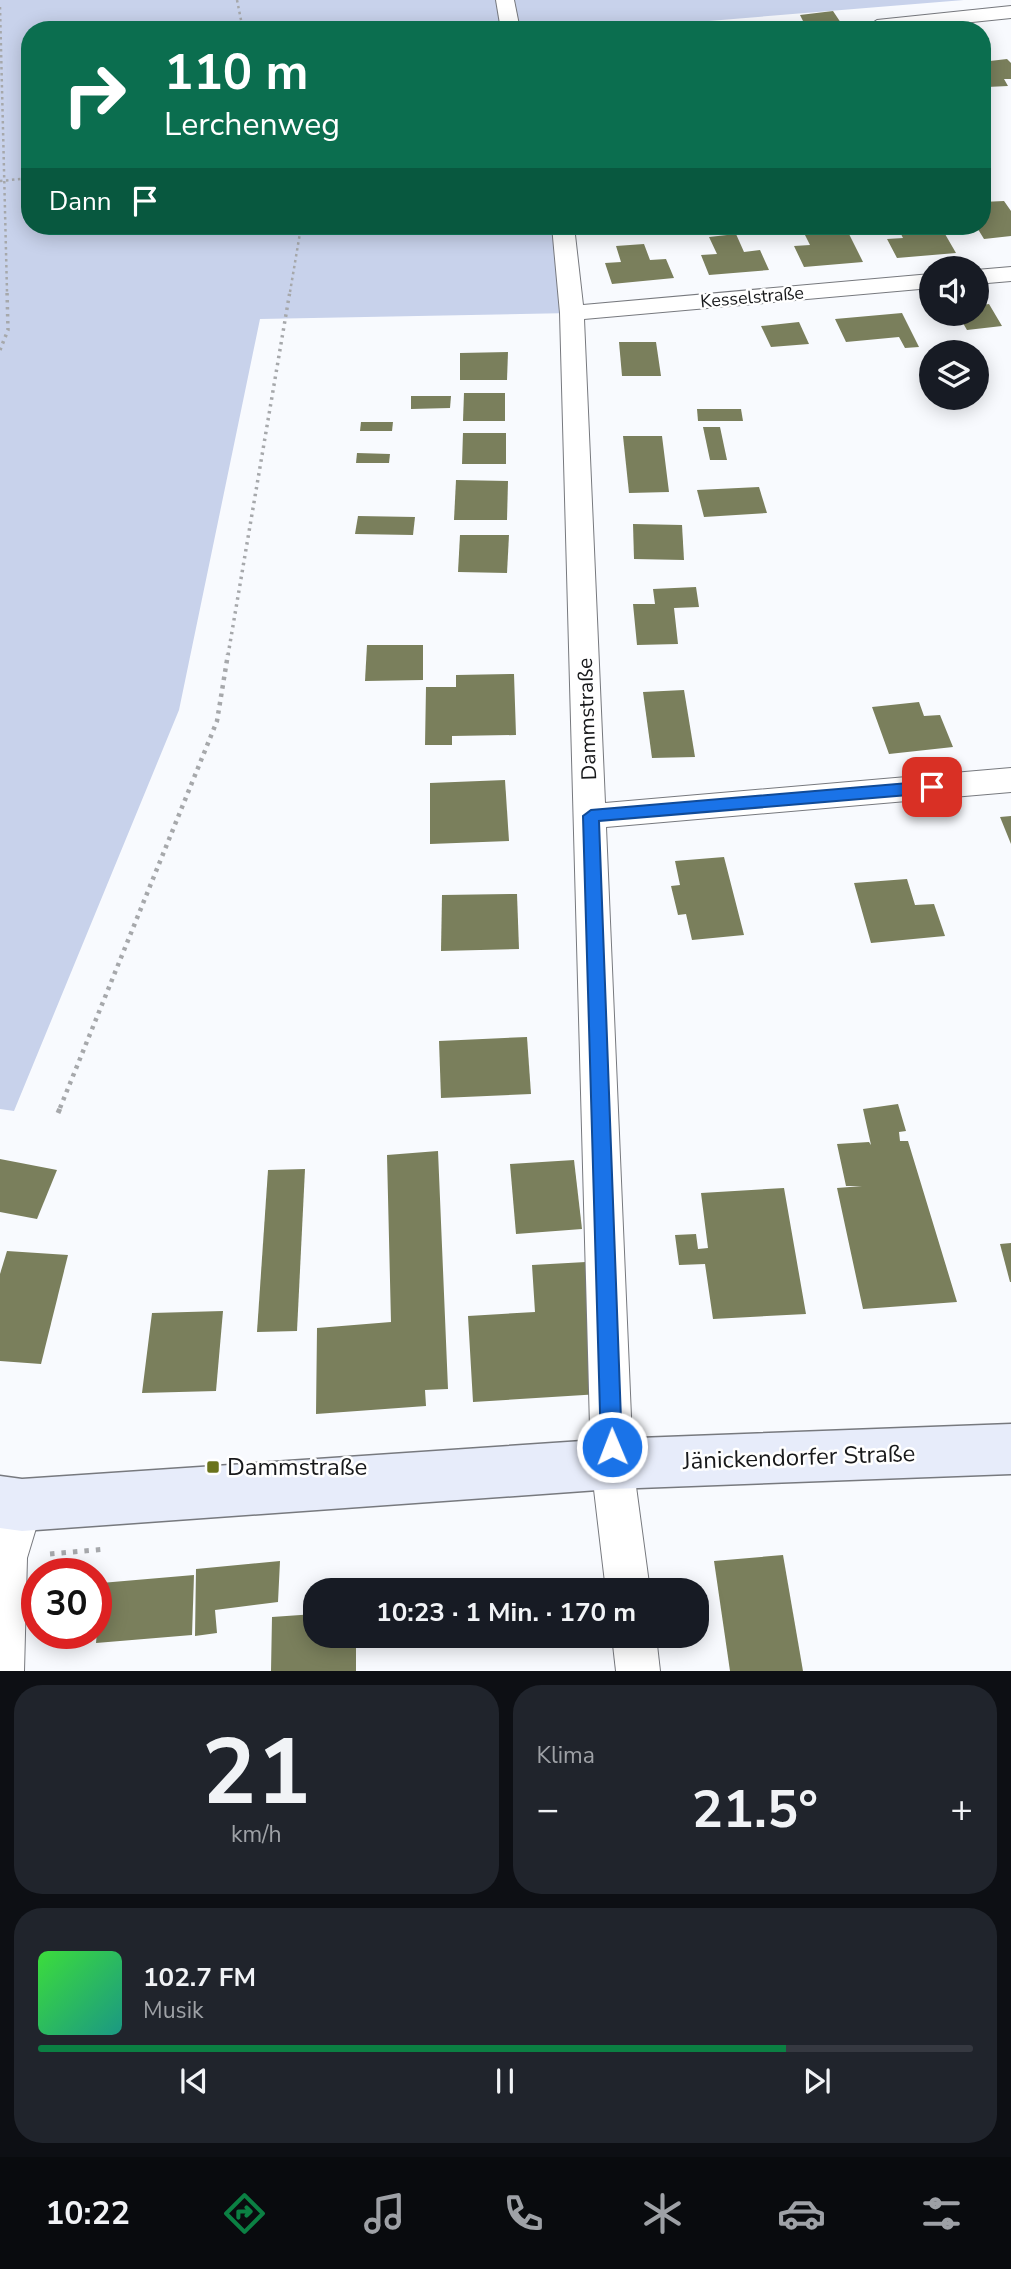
<!DOCTYPE html>
<html lang="de">
<head>
<meta charset="utf-8">
<style>
  :root { --surface:#171b24; --page:#20242c; --text:#f1f3f6; --muted:#9ea1a6; --line:#363941; --accent:#0b8043 }
  body { margin:0; font-family:"Nunito Sans",sans-serif; background:var(--page); color:var(--text); height:100vh; display:flex; flex-direction:column; font-size:26px; white-space:nowrap }
  * { box-sizing:border-box; margin:0 }
  p { font-size:23px; color:var(--muted) }
  .icon { flex:none; width:38px; height:38px; fill:none; stroke:currentColor; stroke-width:2; stroke-linecap:round; stroke-linejoin:round }
  .map { position:relative; height:1671px; overflow:hidden }
  .drawer { display:flex; flex-direction:column; gap:14px; padding:14px; background:#0d0f14; flex:1 }
  .drawer>* { flex:none }
  .banner { position:absolute; left:21px; top:21px; width:970px; height:214px; border-radius:28px; box-shadow:0 4px 18px #0003; background:#0b6e4f; color:#fff; overflow:hidden }
  .fabs { position:absolute; left:919px; top:256px; display:grid; gap:14px }
  .fabs a { display:grid; place-items:center; width:70px; height:70px; border-radius:50%; background:var(--surface); box-shadow:0 4px 18px #0003; font-size:35px }
  .speed { position:absolute; left:21px; top:1558px; display:flex; gap:14px; font-size:35px; font-weight:700; text-align:center }
  .speed>* { display:grid; place-content:center; width:91px; height:91px; border-radius:50%; background:var(--surface); box-shadow:0 4px 18px #0003; line-height:1 }
  .speed .limit { border:10px solid #d22; background:#fff; color:#111 }
  .pin { position:absolute; display:grid; place-items:center; width:60px; height:60px; color:#fff; margin:-30px; border-radius:14px; box-shadow:0 4px 10px #0006 }
  .me { position:absolute; width:77px; margin:-38px; rotate:359deg; stroke-linejoin:round; filter:drop-shadow(0 0 5px #0008) }
  .turn { display:flex; align-items:center; gap:24px; height:147px; padding:0 28px; font-size:32px }
  .turn .icon { width:91px; height:91px; stroke-width:2.5 }
  .turn b { display:block; font-size:49px; line-height:60px }
  .then { display:flex; align-items:center; height:66px; padding:0 28px; background:#0003; gap:14px; font-size:26px }
  .big { font-size:52px; font-weight:700; line-height:1.1 }
  .drawer .tile { flex:1; display:flex; flex-direction:column; justify-content:center; gap:10px; min-width:0; padding:0 24px; border-radius:28px; background:var(--page) }
  .drawer .dial { align-items:center; gap:0 }
  .dial b { font-size:91px; line-height:1 }
  .song { display:flex; align-items:center; gap:21px }
  .cover { width:84px; height:84px; border-radius:10px; background:linear-gradient(135deg,hsl(120 70% 55%),hsl(170 70% 35%)) }
  .played { height:7px; border-radius:4px; background:linear-gradient(90deg,var(--accent) 80%,var(--line) 80%) }
  .keys { display:flex; justify-content:space-around; direction:ltr }
  .heat { display:flex; justify-content:space-between; align-items:center; font-size:38px; direction:ltr }
  .drawer .tiles { flex:1; display:grid; gap:14px; grid-template-columns:1fr 1fr }
  .tile:last-child { grid-column:span 2 }
  .trip { position:absolute; left:303px; top:1578px; width:406px; height:70px; border-radius:28px; background:var(--surface); box-shadow:0 4px 18px #0003; font-weight:700; line-height:70px; text-align:center }
  .menu { display:flex; height:112px; justify-content:space-around; align-items:center; background:#090b0e; color:var(--muted) }
  .menu .icon { width:49px; height:49px }
  .menu .current { color:var(--accent) }
  .menu b { font-size:32px; color:var(--text) }
  .map>svg:first-child { display:block }
  .green { fill:#c8d2eb }
  .building { fill:#7a7f5c }
  .lines { fill:none; stroke-linecap:round; stroke-linejoin:round }
  .street-casing { stroke:#77797e; stroke-width:2 }
  .secondary-casing { stroke:#77797e; stroke-width:3 }
  .path-far3 { stroke:#a6a8ab; stroke-width:2.5; stroke-dasharray:2.5 3.5; stroke-linecap:butt }
  .path-far2 { stroke:#a6a8ab; stroke-width:3.5; stroke-dasharray:2.5 4.5; stroke-linecap:butt }
  .path-far1 { stroke:#a6a8ab; stroke-width:4.5; stroke-dasharray:3.5 5; stroke-linecap:butt }
  .path { stroke:#a6a8ab; stroke-width:5; stroke-dasharray:4.5 7; stroke-linecap:butt }
  .street { fill:#fff; fill-rule:evenodd }
  .secondary { fill:#e7ecfa; fill-rule:evenodd }
  .route { fill:#1a73e8; stroke:#114b97; stroke-width:2 }
  .poi-dot { fill:#6a731c; stroke:#fff; stroke-width:2.5 }
  .labels { text-anchor:middle; dominant-baseline:central; stroke-width:5; stroke-linejoin:round; paint-order:stroke }
  .far-street-label { font-size:18px; fill:#18191b; stroke:#fff }
  .street-label { font-size:21px; fill:#18191b; stroke:#fff }
  .near-street-label { font-size:24px; fill:#18191b; stroke:#fff }
  .near-poi-label { font-size:24px; fill:#18191b; stroke:#fff; text-anchor:start }
</style>
</head>
<body>
<div class="map">
<svg width="1011" height="1671" viewBox="0 0 1011 1671">
  <rect width="100%" height="100%" fill="#f8fafe"/>
  <path class="green" d="M0,0H964L599,30H30V226H558L572,313L260,319L179,710L14,1111L0,1109Z"/>
  <g class="building">
    <path d="M833,11L845,29L778,30L814,25L812,22L804,23L800,15Z"/>
    <path d="M766,21L771,30H738L734,23Z"/>
    <path d="M982,56H986L990,61L1007,59L1011,63V79H1004L1008,86L987,87L982,80Z"/>
    <path d="M30,142V169H23V143Z"/>
    <path d="M1004,201L1011,211V236L984,239L976,226H982V219L987,218L982,210V202Z"/>
    <path d="M829,226L833,235L849,234L863,262L804,267L794,246L810,245L802,229Z"/>
    <path d="M897,226H925L930,235L945,234L956,253L897,258L887,239L903,238Z"/>
    <path d="M736,234L744,252L760,250L769,270L709,275L701,255L717,254L709,237Z"/>
    <path d="M644,244L650,260L666,259L674,278L612,284L605,263L621,262L616,246Z"/>
    <path d="M989,304L1002,326L967,330L957,313H976V306Z"/>
    <path d="M902,313L919,347L905,348L899,337L846,342L835,319Z"/>
    <path d="M799,322L809,344L771,347L761,326Z"/>
    <path d="M619,342H656L661,376H622Z"/>
    <path d="M508,352L507,380H460V353Z"/>
    <path d="M464,393H505V421H463Z"/>
    <path d="M411,396H451L450,408L411,409Z"/>
    <path d="M697,409H741L743,421H698Z"/>
    <path d="M361,422H393L392,431H360Z"/>
    <path d="M703,427H720L727,460H710Z"/>
    <path d="M463,433H506V464H462Z"/>
    <path d="M623,436H662L669,492L629,493Z"/>
    <path d="M357,453L390,454L389,463H356Z"/>
    <path d="M456,480L508,481L507,520H454Z"/>
    <path d="M759,487L767,513L704,517L697,490Z"/>
    <path d="M358,516L415,517L413,535L355,534Z"/>
    <path d="M633,524L682,525L684,560L634,559Z"/>
    <path d="M460,535H509L507,573L458,572Z"/>
    <path d="M696,587L699,607L674,608L678,644L637,645L633,604H655L653,589Z"/>
    <path d="M367,645H423V680L365,681Z"/>
    <path d="M514,674L516,735L452,736V745H425L426,687H456V675Z"/>
    <path d="M684,690L695,757L652,758L643,692Z"/>
    <path d="M919,702L924,716L940,715L953,747L889,754L872,707Z"/>
    <path d="M505,780L509,841L430,844V783Z"/>
    <path d="M1011,816V844L1000,817Z"/>
    <path d="M724,857L744,935L692,940L686,914L678,915L671,886L680,885L675,861Z"/>
    <path d="M907,879L915,905L934,904L945,936L871,943L854,883Z"/>
    <path d="M517,894L519,949L441,951L442,895Z"/>
    <path d="M527,1037L531,1094L441,1098L439,1041Z"/>
    <path d="M898,1104L906,1131L899,1132L900,1141H908L957,1302L863,1309L837,1188L862,1186H846L837,1144L869,1142L871,1145L863,1109Z"/>
    <path d="M438,1151L448,1389L425,1390L426,1406L316,1414L317,1328L391,1322L387,1155Z"/>
    <path d="M0,1159L57,1170L37,1219L0,1212Z"/>
    <path d="M574,1160L582,1229L516,1234L510,1164Z"/>
    <path d="M305,1169L297,1331L257,1332L268,1170Z"/>
    <path d="M784,1188L806,1314L713,1319L705,1264L679,1265L675,1235L696,1234L698,1249L708,1248L701,1193Z"/>
    <path d="M1011,1243V1282H1010L1000,1244Z"/>
    <path d="M7,1251L68,1255L41,1364L0,1361V1274Z"/>
    <path d="M586,1262L600,1394L473,1402L468,1316L535,1312L532,1265Z"/>
    <path d="M223,1311L216,1391L142,1393L152,1313Z"/>
    <path d="M783,1555L803,1671H730L714,1561Z"/>
    <path d="M280,1561L278,1602L215,1610L217,1633L195,1636L196,1569Z"/>
    <path d="M194,1575L192,1635L96,1643L101,1583Z"/>
    <path d="M315,1614V1636H356V1671H271L272,1617Z"/>
  </g>
  <g class="lines">
    <defs>
      <g id="street">
        <path d="M496,0H514L520,30H501Z"/>
        <path d="M1011,6V18L895,30H862L877,20Z"/>
        <path d="M552,226H574L583,305L931,274V288L584,319L605,803L1011,768V792L606,827L633,1464L650,1591H606L591,1464L560,313Z"/>
        <path d="M1011,267V281L976,284V270Z"/>
        <path d="M22,1484L37,1490L43,1505L27,1558L24,1671H0V1508L7,1490Z"/>
        <path d="M612,1636H656L660,1671H616Z"/>
      </g>
      <path id="secondary" d="M1011,1424V1474L612,1489L22,1531L0,1528V1476L22,1479L612,1439Z"/>
    </defs>
    <use href="#street" class="street-casing"/>
    <use href="#secondary" class="secondary-casing"/>
    <g class="path-far3">
      <path d="M237,0L243,30"/>
      <path d="M0,7L7,292"/>
      <path d="M0,181L30,178"/>
      <path d="M290,292L300,233L298,226"/>
    </g>
    <g class="path-far2">
      <path d="M0,350L8,330L7,291"/>
      <path d="M228,655L290,291"/>
    </g>
    <path class="path-far1" d="M60,1108L217,721L228,654"/>
    <g class="path">
      <path d="M58,1113L61,1106"/>
      <path d="M50,1554L107,1549"/>
    </g>
    <use href="#street" class="street"/>
    <use href="#secondary" class="secondary"/>
  </g>
  <path class="route" d="M932,781L940,787L932,793L599,821L622,1447L619,1454L612,1457L604,1454L601,1447L583,816L591,810Z"/>
  <rect class="poi-dot" x="206" y="1460" width="14" height="14" rx="3.5"/>
  <g class="labels">
    <g class="far-street-label">
      <text transform="translate(752 297) rotate(-5)">Kesselstraße</text>
    </g>
    <g class="street-label">
      <text transform="translate(587 719) rotate(-92)">Dammstraße</text>
    </g>
    <g class="near-street-label">
      <text transform="translate(799 1457) rotate(-2)">Jänickendorfer Straße</text>
    </g>
    <g class="near-poi-label">
      <text x="227" y="1467">Dammstraße</text>
    </g>
  </g>
</svg>
<div class="fabs">
<a><svg class="icon" aria-label="sound" viewBox="0 0 24 24"><path d="M4 9h4l5-4v14l-5-4H4zM17 9q2 3 0 6"/></svg></a>
<a><svg class="icon" aria-label="layers" viewBox="0 0 24 24"><path d="M12 4l9 5-9 5-9-5zM3 14l9 5 9-5"/></svg></a>
</div>
<div class="speed"><div class="limit">30</div></div>
<div class="pin" style="left:932px;top:787px;background:#d93025"><svg class="icon" aria-label="arrive" viewBox="0 0 24 24"><path d="M6 21V4h12l-3 4 3 4H6"/></svg></div>
<svg class="me" style="left:612px;top:1447px" viewBox="-20 -20 40 40"><circle r="17" fill="#1a73e8" stroke="#fff" stroke-width="3"/><path d="M0-11L8 9 0 5-8 9z" fill="#fff"/></svg>
<div class="trip">10:23 · 1 Min. · 170 m</div>
<div class="banner">
<div class="turn"><svg class="icon" aria-label="right" viewBox="0 0 24 24"><path d="M7 20v-9h11M14 6l5 5-5 5"/></svg><div><b>110 m</b>Lerchenweg</div></div>
<div class="then">Dann<svg class="icon" aria-label="arrive" viewBox="0 0 24 24"><path d="M6 21V4h12l-3 4 3 4H6"/></svg></div>
</div>
</div>
<section class="drawer">
<div class="tiles">
<div class="tile dial"><b>21</b><p>km/h</p></div>
<div class="tile"><p>Klima</p>
<div class="heat"><a>−</a><b class="big">21.5°</b><a>+</a></div>
</div>
<div class="tile">
<div class="song"><i class="cover"></i><div><b>102.7 FM</b><p>Musik</p></div></div>
<div class="played"></div>
<div class="keys"><svg class="icon" aria-label="previous" viewBox="0 0 24 24"><path d="M18 5L8 12l10 7zM5 5v14"/></svg><svg class="icon" aria-label="pause" viewBox="0 0 24 24"><path d="M8 5v14M16 5v14"/></svg><svg class="icon" aria-label="next" viewBox="0 0 24 24"><path d="M6 5l10 7-10 7zM19 5v14"/></svg></div>
</div>
</div>
</section>
<nav class="menu">
<b>10:22</b>
<svg class="icon current" aria-label="directions" viewBox="0 0 24 24"><path d="M12 3l9 9-9 9-9-9zM9 14v-3h6M13 9l2 2-2 2"/></svg>
<svg class="icon" aria-label="music" viewBox="0 0 24 24"><path d="M9 18V5l10-2v13"/><circle cx="6" cy="18" r="3"/><circle cx="16" cy="16" r="3"/></svg>
<svg class="icon" aria-label="phone" viewBox="0 0 24 24"><path d="M5 4h4l2 5-3 2q2 4 5 5l2-3 5 2v4C11 20 4 13 5 4z"/></svg>
<svg class="icon" aria-label="climate" viewBox="0 0 24 24"><path d="M12 3v18M4 7l16 10M4 17L20 7"/></svg>
<svg class="icon" aria-label="car" viewBox="0 0 24 24"><path d="M5 17H2v-5l4-1 3-4h7l3 4 3 1v5h-3M9 17h6M6 11h13"/><circle cx="7" cy="17" r="2"/><circle cx="17" cy="17" r="2"/></svg>
<svg class="icon" aria-label="filters" viewBox="0 0 24 24"><path d="M4 7h16M4 17h16"/><circle cx="9" cy="7" r="2"/><circle cx="15" cy="17" r="2"/></svg>
</nav>
</body>
</html>
